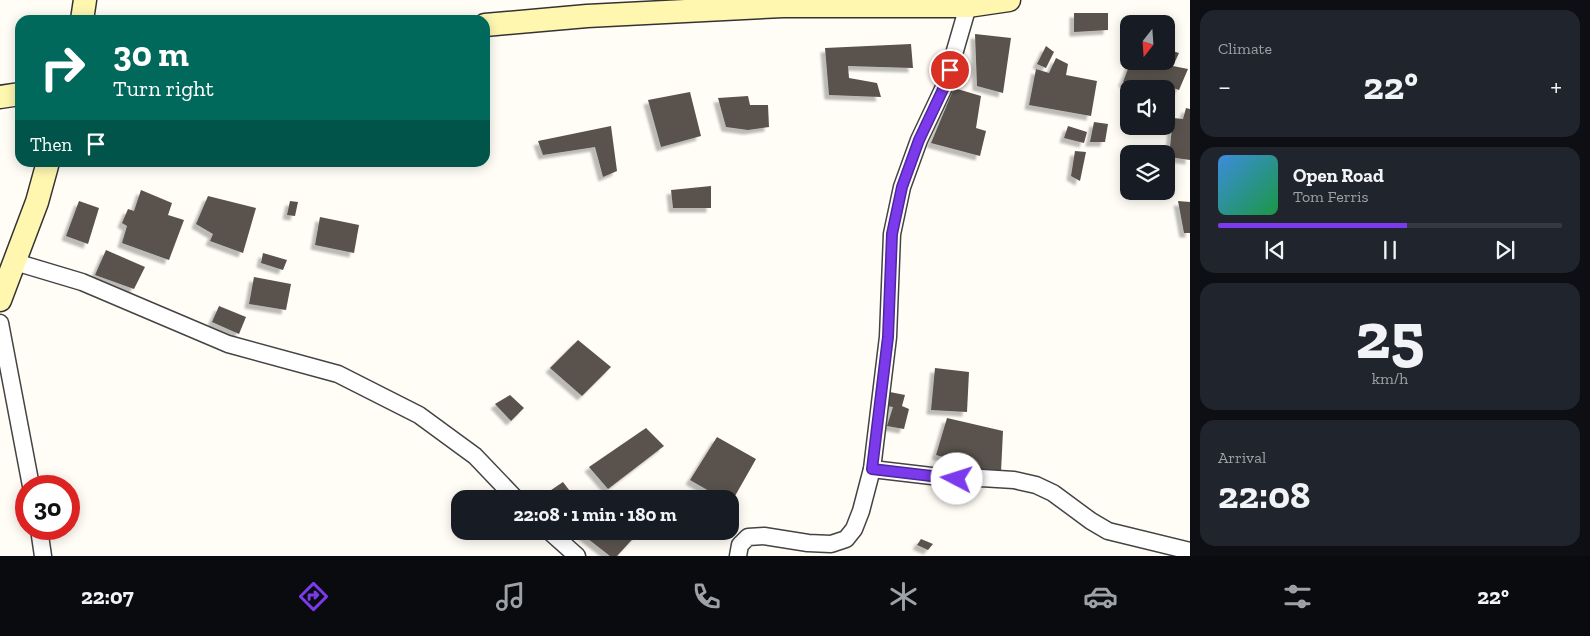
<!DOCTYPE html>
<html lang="en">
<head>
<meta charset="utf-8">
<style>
  :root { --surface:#171b24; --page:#20242c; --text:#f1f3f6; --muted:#9ea1a6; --line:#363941; --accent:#7c3aed }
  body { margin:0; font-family:"Zilla Slab",serif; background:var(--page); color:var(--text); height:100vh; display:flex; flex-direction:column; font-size:19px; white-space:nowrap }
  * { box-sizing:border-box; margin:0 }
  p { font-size:16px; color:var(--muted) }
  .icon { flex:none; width:28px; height:28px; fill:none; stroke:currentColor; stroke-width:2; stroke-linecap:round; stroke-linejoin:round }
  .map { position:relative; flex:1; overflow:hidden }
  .sheet { display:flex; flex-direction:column; gap:10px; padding:10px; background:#0d0f14; width:400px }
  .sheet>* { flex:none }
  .top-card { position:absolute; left:15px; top:15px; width:475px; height:152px; border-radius:15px; box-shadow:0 2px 12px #0003; background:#00695c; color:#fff; overflow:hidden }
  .needle { width:32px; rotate:197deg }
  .buttons { position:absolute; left:1120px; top:15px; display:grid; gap:10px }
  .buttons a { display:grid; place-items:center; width:55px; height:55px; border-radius:10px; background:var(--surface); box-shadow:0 2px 12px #0003; font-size:25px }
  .speed { position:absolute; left:15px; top:475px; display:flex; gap:10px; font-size:25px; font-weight:700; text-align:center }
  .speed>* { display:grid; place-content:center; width:65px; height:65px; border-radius:50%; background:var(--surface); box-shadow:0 2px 12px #0003; line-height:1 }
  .speed .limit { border:8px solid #d22; background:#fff; color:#111 }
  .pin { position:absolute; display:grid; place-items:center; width:42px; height:42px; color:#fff; margin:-21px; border:2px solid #fff; border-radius:50%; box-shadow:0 1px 5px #0007 }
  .me { position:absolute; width:55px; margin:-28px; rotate:275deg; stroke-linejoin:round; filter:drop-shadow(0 0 4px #0008) }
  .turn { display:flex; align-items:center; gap:18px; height:105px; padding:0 15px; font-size:22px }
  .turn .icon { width:65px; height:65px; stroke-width:2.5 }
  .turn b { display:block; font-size:35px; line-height:42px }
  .then { display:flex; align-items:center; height:48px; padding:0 15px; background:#0003; gap:10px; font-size:19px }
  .big { font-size:38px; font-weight:700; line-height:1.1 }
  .sheet .widget { flex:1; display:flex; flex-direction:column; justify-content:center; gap:8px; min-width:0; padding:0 18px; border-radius:15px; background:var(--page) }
  .sheet .dial { align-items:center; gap:0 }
  .dial b { font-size:65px; line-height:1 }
  .song { display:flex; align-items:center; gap:15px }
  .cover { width:60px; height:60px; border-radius:8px; background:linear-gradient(135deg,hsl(210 70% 55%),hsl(140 70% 35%)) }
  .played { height:5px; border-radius:2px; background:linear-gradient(90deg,var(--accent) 55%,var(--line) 55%) }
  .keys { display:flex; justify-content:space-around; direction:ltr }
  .heat { display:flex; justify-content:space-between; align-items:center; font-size:28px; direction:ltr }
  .trip { position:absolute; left:451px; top:490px; width:288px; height:50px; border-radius:15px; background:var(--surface); box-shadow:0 2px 12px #0003; font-weight:700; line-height:50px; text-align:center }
  .dock { display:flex; height:80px; justify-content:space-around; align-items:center; background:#090b0e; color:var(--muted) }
  .dock .icon { width:35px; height:35px }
  .dock .selected { color:var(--accent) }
  .dock b { font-size:22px; color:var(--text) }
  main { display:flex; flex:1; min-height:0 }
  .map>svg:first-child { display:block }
  .building { fill:#5a524d; filter:url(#shadow) }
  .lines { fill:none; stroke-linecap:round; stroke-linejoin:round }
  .street-casing { stroke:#444; stroke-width:19 }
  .secondary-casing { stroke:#333; stroke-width:25 }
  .street { stroke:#fff; stroke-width:16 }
  .secondary { stroke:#fff6b0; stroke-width:22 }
  .route-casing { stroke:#51269a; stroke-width:12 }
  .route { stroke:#7c3aed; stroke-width:9 }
</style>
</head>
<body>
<main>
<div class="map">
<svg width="1190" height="556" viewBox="0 0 1190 556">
  <defs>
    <filter id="shadow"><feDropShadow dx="-4.5" dy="4.5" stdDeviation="1" flood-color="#0004"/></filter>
  </defs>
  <rect width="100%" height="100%" fill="#fffdf5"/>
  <g class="building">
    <path d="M1074,13H1108V30L1074,32Z"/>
    <path d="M975,34L1011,38L1003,93L977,86Z"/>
    <path d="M911,44L913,68L848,66L849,78L877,83L881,97L829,95L825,48Z"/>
    <path d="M1046,46L1054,52L1046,68L1037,64Z"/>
    <path d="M1166,49L1179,53L1173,66L1188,69L1179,90L1167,86L1165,89H1135L1123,82L1131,61H1166Z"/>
    <path d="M1056,58L1068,64L1066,75L1097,81L1091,116L1029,105L1036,69L1049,73Z"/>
    <path d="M954,88L981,96L976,128L986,131L980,156L931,143Z"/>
    <path d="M690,92L701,136L661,147L648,100Z"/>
    <path d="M748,96L750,105H768L769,127L748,130L726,127L718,98Z"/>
    <path d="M1186,108L1190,109V160L1169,157L1173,118L1183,119Z"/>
    <path d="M1094,122L1108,124L1105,142H1090Z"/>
    <path d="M611,126L617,171L603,177L595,147L543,155L538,141Z"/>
    <path d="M1068,126L1087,132L1084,143L1064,138Z"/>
    <path d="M1075,151L1086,152L1080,181L1071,176Z"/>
    <path d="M711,186V208H673L671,190Z"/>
    <path d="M141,190L172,203L168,215L184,220L169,260L122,243L127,226L122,223L128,209L134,211Z"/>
    <path d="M208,196L256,208L243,253L210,241L213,234L196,224Z"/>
    <path d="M79,201L99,208L88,244L66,236Z"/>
    <path d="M290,201L298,202L295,216L287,215Z"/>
    <path d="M1178,201L1190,202V233H1184Z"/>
    <path d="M320,217L359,225L354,253L315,245Z"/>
    <path d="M106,250L145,267L134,289L95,275Z"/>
    <path d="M263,253L287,260L283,270L261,263Z"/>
    <path d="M254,277L291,284L286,310L249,304Z"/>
    <path d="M219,306L246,317L239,334L212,322Z"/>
    <path d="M578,340L611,367L582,396L550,368Z"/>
    <path d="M935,368L969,372L967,412L931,410Z"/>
    <path d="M890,392L905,395L902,406L909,409L904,429L887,426L893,407L887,406Z"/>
    <path d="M510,395L524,408L511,421L495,404Z"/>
    <path d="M947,418L1003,431L1001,472H974L972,465L936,455Z"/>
    <path d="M646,428L664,446L608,489L589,467Z"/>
    <path d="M717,437L756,459L731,503L730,499H723L690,480Z"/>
    <path d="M563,482L576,499H538Z"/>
    <path d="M587,531H640L617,556H610L583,535Z"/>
    <path d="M921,539L933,544L928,550L917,545Z"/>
  </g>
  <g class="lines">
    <defs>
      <g id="street">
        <path d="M15,262L82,282L228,344L338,374L419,415L475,456L516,499"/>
        <path d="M0,323L31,486"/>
        <path d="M872,469L957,479L981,478L1014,480L1036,485L1053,493L1091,521L1108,531L1190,551"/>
        <path d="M39,529L43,556"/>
        <path d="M549,531L577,556"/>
        <path d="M738,556L740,545L748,537L764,536L808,543L831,544L846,539L854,529L861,511L872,469L888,337L892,234L902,187L919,140L945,85L968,6"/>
      </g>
      <g id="secondary">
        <path d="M82,20L85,0"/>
        <path d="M485,25L587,16L783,6H968L1009,0"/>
        <path d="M0,97L20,94"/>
        <path d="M0,300L37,202L48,162"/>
      </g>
    </defs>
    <use href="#street" class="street-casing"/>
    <use href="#secondary" class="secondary-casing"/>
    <use href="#street" class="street"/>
    <use href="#secondary" class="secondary"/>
  </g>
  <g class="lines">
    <defs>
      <path id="route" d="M950,70L945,85L919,140L902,187L892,234L888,337L872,469L957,479"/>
    </defs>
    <use href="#route" class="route-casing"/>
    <use href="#route" class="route"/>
  </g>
</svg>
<div class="buttons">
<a><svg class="needle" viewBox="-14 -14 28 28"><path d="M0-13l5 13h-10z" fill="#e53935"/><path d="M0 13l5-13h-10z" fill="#9ea1a6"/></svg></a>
<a><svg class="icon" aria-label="sound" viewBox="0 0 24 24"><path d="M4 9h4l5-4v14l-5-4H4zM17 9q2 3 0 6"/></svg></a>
<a><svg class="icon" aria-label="layers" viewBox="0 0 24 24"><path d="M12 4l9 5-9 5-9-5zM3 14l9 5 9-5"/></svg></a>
</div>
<div class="speed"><div class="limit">30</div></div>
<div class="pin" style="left:950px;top:70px;background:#d93025"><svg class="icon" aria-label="arrive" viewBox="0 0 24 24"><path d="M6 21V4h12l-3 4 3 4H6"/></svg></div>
<svg class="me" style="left:957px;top:479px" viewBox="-20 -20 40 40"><circle r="19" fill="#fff"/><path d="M0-13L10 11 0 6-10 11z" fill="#7c3aed"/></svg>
<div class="trip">22:08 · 1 min · 180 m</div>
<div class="top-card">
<div class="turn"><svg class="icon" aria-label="right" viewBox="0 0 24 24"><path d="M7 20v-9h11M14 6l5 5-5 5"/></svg><div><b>30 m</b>Turn right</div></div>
<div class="then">Then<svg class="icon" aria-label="arrive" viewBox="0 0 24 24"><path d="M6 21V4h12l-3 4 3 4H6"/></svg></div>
</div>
</div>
<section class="sheet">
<div class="widget"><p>Climate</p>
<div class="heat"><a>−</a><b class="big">22°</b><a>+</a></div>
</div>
<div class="widget">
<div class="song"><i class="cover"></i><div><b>Open Road</b><p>Tom Ferris</p></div></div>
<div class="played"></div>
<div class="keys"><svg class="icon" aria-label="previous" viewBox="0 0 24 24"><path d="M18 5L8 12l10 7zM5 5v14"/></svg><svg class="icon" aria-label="pause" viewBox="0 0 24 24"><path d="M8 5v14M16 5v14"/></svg><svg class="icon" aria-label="next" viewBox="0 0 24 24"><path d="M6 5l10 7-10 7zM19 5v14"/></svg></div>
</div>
<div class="widget dial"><b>25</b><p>km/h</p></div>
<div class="widget"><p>Arrival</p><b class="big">22:08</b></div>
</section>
</main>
<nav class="dock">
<b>22:07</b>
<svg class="icon selected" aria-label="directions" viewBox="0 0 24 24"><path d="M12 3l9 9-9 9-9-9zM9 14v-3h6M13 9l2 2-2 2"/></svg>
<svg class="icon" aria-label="music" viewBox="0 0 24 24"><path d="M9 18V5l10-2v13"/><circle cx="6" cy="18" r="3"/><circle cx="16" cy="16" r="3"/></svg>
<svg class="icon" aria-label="phone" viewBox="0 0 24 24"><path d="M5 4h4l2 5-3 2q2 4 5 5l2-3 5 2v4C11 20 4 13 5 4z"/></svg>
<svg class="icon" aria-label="climate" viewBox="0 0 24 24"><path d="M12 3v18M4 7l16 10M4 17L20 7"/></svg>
<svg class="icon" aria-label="car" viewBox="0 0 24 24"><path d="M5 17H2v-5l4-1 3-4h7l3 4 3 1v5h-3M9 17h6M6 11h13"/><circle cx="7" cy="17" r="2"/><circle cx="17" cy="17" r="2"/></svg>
<svg class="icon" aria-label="filters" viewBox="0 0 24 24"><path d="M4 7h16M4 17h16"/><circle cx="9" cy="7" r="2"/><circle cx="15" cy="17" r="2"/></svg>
<b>22°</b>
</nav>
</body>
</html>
